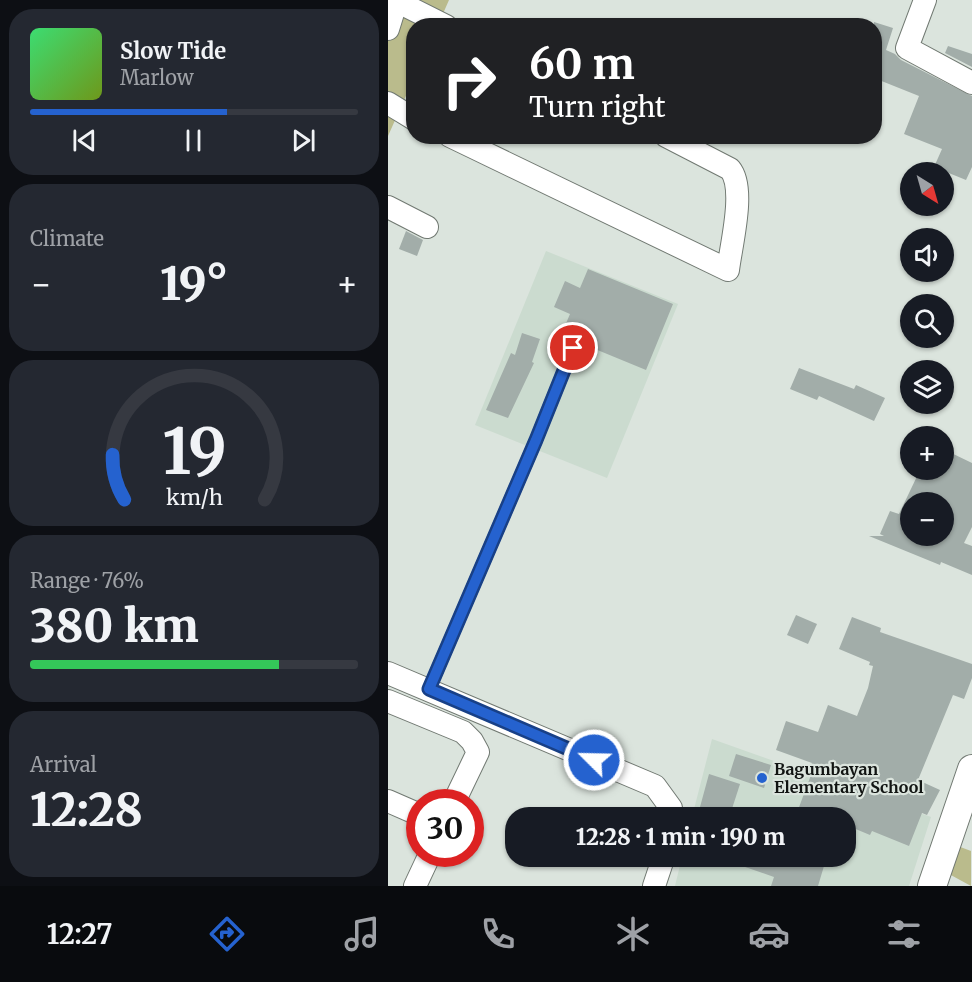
<!DOCTYPE html>
<html lang="en">
<head>
<meta charset="utf-8">
<style>
  :root { --surface:#171b24; --page:#242831; --text:#f1f3f6; --muted:#9ea1a6; --line:#363941; --accent:#2562cf }
  body { margin:0; font-family:Merriweather,serif; background:var(--page); color:var(--text); height:100vh; display:flex; flex-direction:column; font-size:22px; white-space:nowrap }
  * { box-sizing:border-box; margin:0 }
  p { font-size:20px; color:var(--muted) }
  .icon { flex:none; width:33px; height:33px; fill:none; stroke:currentColor; stroke-width:2; stroke-linecap:round; stroke-linejoin:round }
  .map { position:relative; flex:1; overflow:hidden }
  .details { display:flex; flex-direction:column; gap:9px; padding:9px; background:#0d0f14; width:388px }
  .details>* { flex:none }
  .top-card { position:absolute; left:18px; top:18px; width:476px; height:126px; border-radius:24px; box-shadow:0 2px 4px #0004; background:#202124; color:#fff; overflow:hidden }
  .needle { width:39px; rotate:143deg }
  .buttons { position:absolute; left:512px; top:162px; display:grid; gap:12px }
  .buttons a { display:grid; place-items:center; width:54px; height:54px; border-radius:50%; background:var(--surface); box-shadow:0 2px 4px #0004; font-size:30px }
  .speed { position:absolute; left:18px; top:789px; display:flex; gap:12px; font-size:30px; font-weight:700; text-align:center }
  .speed>* { display:grid; place-content:center; width:78px; height:78px; border-radius:50%; background:var(--surface); box-shadow:0 2px 4px #0004; line-height:1 }
  .speed .limit { border:9px solid #d22; background:#fff; color:#111 }
  .pin { position:absolute; display:grid; place-items:center; width:51px; height:51px; color:#fff; margin:-26px; border:3px solid #fff; border-radius:50%; box-shadow:0 2px 6px #0007 }
  .me { position:absolute; width:66px; margin:-33px; rotate:293deg; stroke-linejoin:round; filter:drop-shadow(0 0 4px #0008) }
  .turn { display:flex; align-items:center; gap:21px; height:126px; padding:0 24px; font-size:27px }
  .turn .icon { width:78px; height:78px; stroke-width:2.5 }
  .turn b { display:block; font-size:42px; line-height:51px }
  .big { font-size:45px; font-weight:800; line-height:1.1 }
  .details .card { flex:1; display:flex; flex-direction:column; justify-content:center; gap:9px; min-width:0; padding:0 21px; border-radius:24px; background:var(--page) }
  .details .dial { align-items:center; gap:0 }
  .dial svg { height:156px; overflow:visible; fill:none; stroke:var(--line); stroke-width:7; stroke-linecap:round; text-anchor:middle }
  .dial text { fill:var(--text); stroke:none }
  .song { display:flex; align-items:center; gap:18px }
  .cover { width:72px; height:72px; border-radius:9px; background:linear-gradient(135deg,hsl(140 70% 55%),hsl(80 70% 35%)) }
  .played { height:6px; border-radius:3px; background:linear-gradient(90deg,var(--accent) 60%,var(--line) 60%) }
  .keys { display:flex; justify-content:space-around; direction:ltr }
  .heat { display:flex; justify-content:space-between; align-items:center; font-size:33px; direction:ltr }
  .charge { height:9px; border-radius:4px; background:linear-gradient(90deg,#34c759 76%,var(--line) 0) }
  .trip { position:absolute; left:117px; top:807px; width:351px; height:60px; border-radius:24px; background:var(--surface); box-shadow:0 2px 4px #0004; font-weight:800; line-height:60px; text-align:center }
  .dock { display:flex; height:96px; justify-content:space-around; align-items:center; background:#090b0e; color:var(--muted) }
  .dock .icon { width:42px; height:42px }
  .dock .current { color:var(--accent) }
  .dock b { font-size:27px; color:var(--text) }
  main { display:flex; flex:1; min-height:0 }
  .map>svg:first-child { display:block }
  .built { fill:#cbdbcf }
  .green { fill:#babb8c }
  .building { fill:#a2ada9; fill-rule:evenodd }
  .lines { fill:none; stroke-linecap:round; stroke-linejoin:round }
  .service-casing { stroke:#717972; stroke-width:14 }
  .minor-casing { stroke:#717972; stroke-width:24 }
  .tertiary-casing { stroke:#717972; stroke-width:30 }
  .service { stroke:#fff; stroke-width:12 }
  .minor { stroke:#fff; stroke-width:22 }
  .tertiary { stroke:#fff; stroke-width:28 }
  .route-casing { stroke:#184087; stroke-width:15 }
  .route { stroke:#2562cf; stroke-width:10 }
  .poi-dot { fill:#2562cf; stroke:#dbe4dd; stroke-width:2 }
  .labels { text-anchor:middle; dominant-baseline:central; stroke-width:4.5; stroke-linejoin:round; paint-order:stroke }
  .poi-label { font-size:16px; font-weight:bold; fill:#111412; stroke:#dbe4dd; text-anchor:start }
</style>
</head>
<body>
<main>
<section class="details">
<div class="card">
<div class="song"><i class="cover"></i><div><b>Slow Tide</b><p>Marlow</p></div></div>
<div class="played"></div>
<div class="keys"><svg class="icon" aria-label="previous" viewBox="0 0 24 24"><path d="M18 5L8 12l10 7zM5 5v14"/></svg><svg class="icon" aria-label="pause" viewBox="0 0 24 24"><path d="M8 5v14M16 5v14"/></svg><svg class="icon" aria-label="next" viewBox="0 0 24 24"><path d="M6 5l10 7-10 7zM19 5v14"/></svg></div>
</div>
<div class="card"><p>Climate</p>
<div class="heat"><a>−</a><b class="big">19°</b><a>+</a></div>
</div>
<div class="card dial"><svg viewBox="0 0 100 80">
<path d="M14 69A42 42 0 1 1 86 69"/>
<path d="M14 69A42 42 0 0 1 8 46" stroke="#2562cf"/>
<text x="50" y="56" font-size="32" font-weight="700">19</text>
<text x="50" y="72" font-size="11">km/h</text>
</svg></div>
<div class="card"><p>Range · 76%</p><b class="big">380 km</b><div class="charge"></div></div>
<div class="card"><p>Arrival</p><b class="big">12:28</b></div>
</section>
<div class="map">
<svg width="584" height="886" viewBox="0 0 584 886">
  <rect width="100%" height="100%" fill="#dbe4dd"/>
  <g class="built">
    <path d="M158,251L290,304L219,478L87,425Z"/>
    <path d="M324,739L543,817L521,886H287L294,857L458,856V818L304,817Z"/>
  </g>
  <g class="green">
    <path d="M0,0H61L50,25L26,26L25,80L0,136Z"/>
    <path d="M559,842L583,851V886L550,868Z"/>
  </g>
  <g class="building">
    <path d="M486,22L505,28L498,50L507,54L513,60L584,96V167L578,180L546,167L554,149L516,134L531,96L486,78Z"/>
    <path d="M560,46L584,54V67L557,53Z"/>
    <path d="M18,231L35,240L29,256L11,249Z"/>
    <path d="M200,269L285,304L258,370L173,335L182,314L166,307L177,281L192,288Z"/>
    <path d="M134,333L152,339L144,362L146,363L120,418L98,410L123,353L127,355Z"/>
    <path d="M411,368L466,389L468,385L497,398L486,421L431,396L429,400L402,389Z"/>
    <path d="M555,449L584,463V527L576,543L584,546V575L553,562L552,565L481,536H496L492,534L502,511L511,514L532,470H555ZM522,502H555V536H522Z"/>
    <path d="M408,615L429,624L420,644L399,635Z"/>
    <path d="M464,617L493,628L492,632L584,664V678L576,699L565,695L530,780L552,790L539,815L534,813L521,846L484,831L482,835L458,825V818H407L426,767L423,765L424,763L388,750L398,721L430,732L440,705L469,716L480,688L485,666L481,665L482,662L451,649Z"/>
    <path d="M348,754L383,765L376,788L341,776Z"/>
    <path d="M321,774L352,784L341,818H309Z"/>
    <path d="M334,856H439L430,886H383L386,877L334,859Z"/>
  </g>
  <g class="lines">
    <defs>
      <path id="service" d="M41,689L148,440L185,348"/>
      <g id="minor">
        <path d="M537,0L519,48L584,83"/>
        <path d="M8,1L58,26"/>
        <path d="M0,29L9,0"/>
        <path d="M0,103L26,119"/>
        <path d="M62,136L340,270C343,245 358,188 342,169L278,136"/>
        <path d="M0,207L39,227"/>
        <path d="M0,673L267,786L283,808L284,818"/>
        <path d="M0,701L75,732L84,741L90,752L66,802"/>
        <path d="M0,801L32,815"/>
        <path d="M27,886L42,854"/>
        <path d="M266,886L276,856"/>
      </g>
      <path id="tertiary" d="M544,886L584,769"/>
    </defs>
    <use href="#service" class="service-casing"/>
    <use href="#minor" class="minor-casing"/>
    <use href="#tertiary" class="tertiary-casing"/>
    <use href="#service" class="service"/>
    <use href="#minor" class="minor"/>
    <use href="#tertiary" class="tertiary"/>
  </g>
  <g class="lines">
    <defs>
      <path id="route" d="M185,348L148,440L41,689L206,760"/>
    </defs>
    <use href="#route" class="route-casing"/>
    <use href="#route" class="route"/>
  </g>
  <circle class="poi-dot" cx="374" cy="778" r="6"/>
  <g class="labels">
    <g class="poi-label">
      <text x="386" y="769">Bagumbayan<tspan x="386" dy="18">Elementary School</tspan></text>
    </g>
  </g>
</svg>
<div class="buttons">
<a><svg class="needle" viewBox="-14 -14 28 28"><path d="M0-13l5 13h-10z" fill="#e53935"/><path d="M0 13l5-13h-10z" fill="#9ea1a6"/></svg></a>
<a><svg class="icon" aria-label="sound" viewBox="0 0 24 24"><path d="M4 9h4l5-4v14l-5-4H4zM17 9q2 3 0 6"/></svg></a>
<a><svg class="icon" aria-label="search" viewBox="0 0 24 24"><circle cx="10" cy="10" r="6"/><path d="M15 15l6 6"/></svg></a>
<a><svg class="icon" aria-label="layers" viewBox="0 0 24 24"><path d="M12 4l9 5-9 5-9-5zM3 14l9 5 9-5"/></svg></a>
<a>+</a>
<a>−</a>
</div>
<div class="speed"><div class="limit">30</div></div>
<div class="pin" style="left:185px;top:348px;background:#d93025"><svg class="icon" aria-label="arrive" viewBox="0 0 24 24"><path d="M6 21V4h12l-3 4 3 4H6"/></svg></div>
<svg class="me" style="left:206px;top:760px" viewBox="-20 -20 40 40"><circle r="17" fill="#2562cf" stroke="#fff" stroke-width="3"/><path d="M0-11L8 9 0 5-8 9z" fill="#fff"/></svg>
<div class="trip">12:28 · 1 min · 190 m</div>
<div class="top-card">
<div class="turn"><svg class="icon" aria-label="right" viewBox="0 0 24 24"><path d="M7 20v-9h11M14 6l5 5-5 5"/></svg><div><b>60 m</b>Turn right</div></div>
</div>
</div>
</main>
<nav class="dock">
<b>12:27</b>
<svg class="icon current" aria-label="directions" viewBox="0 0 24 24"><path d="M12 3l9 9-9 9-9-9zM9 14v-3h6M13 9l2 2-2 2"/></svg>
<svg class="icon" aria-label="music" viewBox="0 0 24 24"><path d="M9 18V5l10-2v13"/><circle cx="6" cy="18" r="3"/><circle cx="16" cy="16" r="3"/></svg>
<svg class="icon" aria-label="phone" viewBox="0 0 24 24"><path d="M5 4h4l2 5-3 2q2 4 5 5l2-3 5 2v4C11 20 4 13 5 4z"/></svg>
<svg class="icon" aria-label="climate" viewBox="0 0 24 24"><path d="M12 3v18M4 7l16 10M4 17L20 7"/></svg>
<svg class="icon" aria-label="car" viewBox="0 0 24 24"><path d="M5 17H2v-5l4-1 3-4h7l3 4 3 1v5h-3M9 17h6M6 11h13"/><circle cx="7" cy="17" r="2"/><circle cx="17" cy="17" r="2"/></svg>
<svg class="icon" aria-label="filters" viewBox="0 0 24 24"><path d="M4 7h16M4 17h16"/><circle cx="9" cy="7" r="2"/><circle cx="15" cy="17" r="2"/></svg>
</nav>
</body>
</html>
